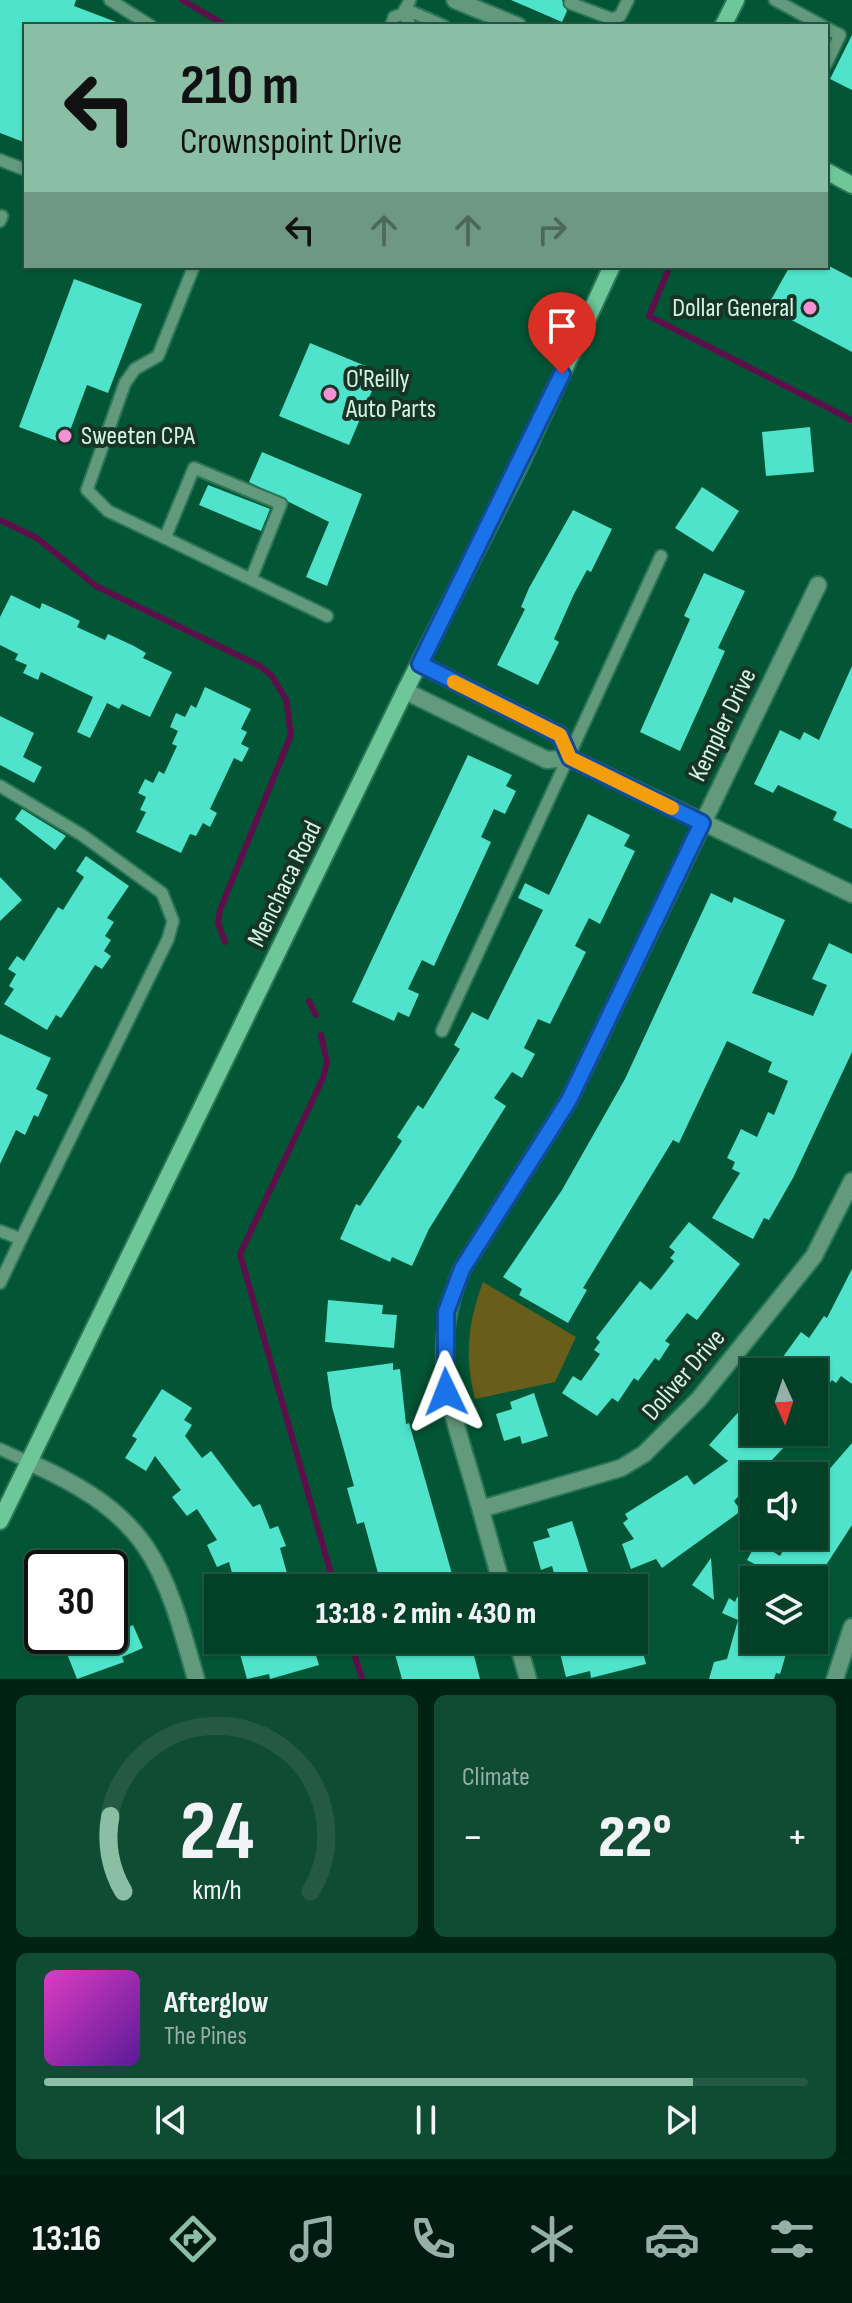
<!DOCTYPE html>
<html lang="en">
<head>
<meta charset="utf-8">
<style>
  :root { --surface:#024028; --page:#104b34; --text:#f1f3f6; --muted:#96afa8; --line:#235945; --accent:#8abfa5 }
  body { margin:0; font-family:"Sofia Sans Condensed",sans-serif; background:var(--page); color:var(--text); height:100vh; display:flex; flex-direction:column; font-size:30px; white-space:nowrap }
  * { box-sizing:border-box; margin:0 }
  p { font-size:26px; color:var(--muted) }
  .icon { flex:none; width:44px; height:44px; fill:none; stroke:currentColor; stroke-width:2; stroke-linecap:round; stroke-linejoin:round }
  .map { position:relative; height:1679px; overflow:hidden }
  .drawer { display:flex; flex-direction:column; gap:16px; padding:16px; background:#012316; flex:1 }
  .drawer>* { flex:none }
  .banner { position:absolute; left:24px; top:24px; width:804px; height:244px; border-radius:0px; box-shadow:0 2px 6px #0004,0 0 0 2px var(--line); background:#8abfa5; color:#111; overflow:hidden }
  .needle { width:52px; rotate:177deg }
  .buttons { position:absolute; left:740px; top:1358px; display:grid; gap:16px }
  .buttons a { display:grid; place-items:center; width:88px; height:88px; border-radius:0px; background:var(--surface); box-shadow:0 2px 6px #0004,0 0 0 2px var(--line); font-size:40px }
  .speed { position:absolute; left:24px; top:1550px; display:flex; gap:16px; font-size:40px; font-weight:700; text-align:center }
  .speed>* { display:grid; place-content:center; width:104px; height:104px; border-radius:50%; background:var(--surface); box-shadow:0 2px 6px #0004,0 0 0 2px var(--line); line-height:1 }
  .speed .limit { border:4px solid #111; border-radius:12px; background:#fff; color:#111 }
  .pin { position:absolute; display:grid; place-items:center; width:68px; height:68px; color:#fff; margin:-82px -34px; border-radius:50% 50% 50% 0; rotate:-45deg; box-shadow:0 0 8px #0007 }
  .pin .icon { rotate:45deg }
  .me { position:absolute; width:88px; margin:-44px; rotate:358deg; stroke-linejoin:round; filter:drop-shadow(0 0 6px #0008) }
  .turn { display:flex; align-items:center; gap:28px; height:168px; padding:0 24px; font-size:36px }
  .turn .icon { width:104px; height:104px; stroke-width:2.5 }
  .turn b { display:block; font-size:56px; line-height:68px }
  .lanes { display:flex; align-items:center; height:76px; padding:0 24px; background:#0003; justify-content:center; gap:40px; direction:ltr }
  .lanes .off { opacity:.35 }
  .big { font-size:60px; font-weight:800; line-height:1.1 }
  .drawer .tile { flex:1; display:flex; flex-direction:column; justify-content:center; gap:12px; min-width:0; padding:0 28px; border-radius:12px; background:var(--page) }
  .drawer .dial { align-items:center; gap:0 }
  .dial svg { height:208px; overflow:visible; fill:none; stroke:var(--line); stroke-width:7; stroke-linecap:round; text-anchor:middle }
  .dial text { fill:var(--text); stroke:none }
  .song { display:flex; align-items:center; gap:24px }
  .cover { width:96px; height:96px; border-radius:12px; background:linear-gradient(135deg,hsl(310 70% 55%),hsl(270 70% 35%)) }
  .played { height:8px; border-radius:4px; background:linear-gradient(90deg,var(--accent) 85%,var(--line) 85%) }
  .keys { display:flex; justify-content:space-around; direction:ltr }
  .heat { display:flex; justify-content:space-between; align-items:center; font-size:44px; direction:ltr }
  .drawer .tiles { flex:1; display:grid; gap:16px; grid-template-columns:1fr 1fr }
  .tile:last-child { grid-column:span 2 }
  .trip { position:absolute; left:204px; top:1574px; width:444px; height:80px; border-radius:0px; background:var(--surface); box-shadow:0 2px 6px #0004,0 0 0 2px var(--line); font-weight:800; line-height:80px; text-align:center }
  .tab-bar { display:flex; height:128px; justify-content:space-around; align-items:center; background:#011a10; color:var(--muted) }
  .tab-bar .icon { width:56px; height:56px }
  .tab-bar .selected { color:var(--accent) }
  .tab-bar b { font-size:36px; color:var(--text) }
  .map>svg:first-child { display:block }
  .green { fill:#685d1b }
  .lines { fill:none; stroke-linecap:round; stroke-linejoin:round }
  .stream { stroke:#5e0e4b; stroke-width:6 }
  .building { fill:#4ee3ca }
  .lane-casing { stroke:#2c7658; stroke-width:15 }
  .street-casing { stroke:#2c7658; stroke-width:20 }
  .secondary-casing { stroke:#2c7658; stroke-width:20 }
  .lane { stroke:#63997c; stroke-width:11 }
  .street { stroke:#63997c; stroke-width:16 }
  .secondary { stroke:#6dc798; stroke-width:16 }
  .route-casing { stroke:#114b97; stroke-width:20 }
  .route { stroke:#1a73e8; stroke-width:14 }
  .slow { stroke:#f59e0b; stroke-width:14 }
  .poi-dot { fill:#f491d4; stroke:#173426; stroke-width:3 }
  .labels { text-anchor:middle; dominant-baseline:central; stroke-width:8; stroke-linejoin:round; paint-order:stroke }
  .poi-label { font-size:26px; fill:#d3f5e1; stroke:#173426; text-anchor:start }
  .street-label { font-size:26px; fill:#d3f5e1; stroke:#173426 }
</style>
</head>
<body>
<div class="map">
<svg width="852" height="1679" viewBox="0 0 852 1679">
  <rect width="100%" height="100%" fill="#025636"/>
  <path class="green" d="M483,1282L576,1337L555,1382L475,1399C464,1356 468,1322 483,1282Z"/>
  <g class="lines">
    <g class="stream">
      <path d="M182,0L227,26"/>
      <path d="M670,266L649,316L852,420"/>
      <path d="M0,520L37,538L96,586L260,666L271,675L286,699L291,735L220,910L218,923L225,942"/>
      <path d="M309,1001L316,1015"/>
      <path d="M321,1035L327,1062L323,1078L240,1254L335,1588"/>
      <path d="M350,1640L362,1679"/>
    </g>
  </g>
  <g class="building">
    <path d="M0,0H76L74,6L124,25L26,26V143L0,133Z"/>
    <path d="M511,0H562L567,11L562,22Z"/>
    <path d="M852,35V90L830,79Z"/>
    <path d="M790,266H829L852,278V352L767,307Z"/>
    <path d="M74,279L142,304L108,393L87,385L65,444L19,427Z"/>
    <path d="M310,343L380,372L349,445L279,416Z"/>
    <path d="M810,427L814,472L766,476L762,432Z"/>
    <path d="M262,452L362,494L327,586L306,577L329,522L249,482Z"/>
    <path d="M208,485L270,509L261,531L199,505Z"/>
    <path d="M702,487L739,511L713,552L675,528Z"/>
    <path d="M573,510L612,529L591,572L587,570L574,594L554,639L559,642L538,685L497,665L525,609L521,607L529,588Z"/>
    <path d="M704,573L745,591L718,648L725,651L680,751L640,732L690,619L684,616Z"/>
    <path d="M11,595L40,609L42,603L68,615L80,621L77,627L105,640L108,634L134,646L146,653L143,658L172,672L150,717L122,704L119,709L107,703L90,738L77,732L93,697L41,672L38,680L23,673L27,665L15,660L18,654L0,645V617Z"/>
    <path d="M852,666V829L833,820L837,812L778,785L773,793L754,784L780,730L800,740L804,732L819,740Z"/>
    <path d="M205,687L251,709L241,729L247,732L241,744L249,748L242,762L234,758L210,809L217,813L210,827L203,823L196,836L190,834L181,853L136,832L146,812L140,810L146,797L138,793L145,779L153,783L159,771L164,774L177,746L172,744L178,731L170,727L176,713L185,717L191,705L196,708Z"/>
    <path d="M0,716L34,733L23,757L42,767L34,783L0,765Z"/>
    <path d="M468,755L512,775L506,786L516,791L505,814L494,809L481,837L491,842L434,966L422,960L408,989L419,994L409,1017L398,1012L394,1021L352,1002Z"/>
    <path d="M22,809L66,836L55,850L15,819Z"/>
    <path d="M588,814L630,835L624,846L635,851L600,924L589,918L575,946L586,952L550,1024L538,1019L524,1048L535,1054L522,1078L512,1072L494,1098L506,1106L429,1229L412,1266L392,1257L390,1262L340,1239L356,1204L360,1206L402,1141L397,1137L418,1105L423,1109L460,1049L454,1045L472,1012L488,1020L543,910L518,898L525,883L549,895Z"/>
    <path d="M86,856L129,886L107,918L114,922L105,936L111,940L104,951L111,956L102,969L95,965L61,1018L56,1015L47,1030L4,1004L14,989L9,986L16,974L8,969L17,956L24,961L58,907L63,910L84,877L76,871Z"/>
    <path d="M0,877L22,900L0,921Z"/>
    <path d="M711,893L732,903L734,897L785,920L752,993L813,1016L827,985L812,979L829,943L852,954V1052L793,1178L769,1220L764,1218L753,1239L712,1218L740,1173L732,1169L735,1162L727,1158L741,1129L757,1137L768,1112L774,1115L788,1081L768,1072L772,1062L727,1041L679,1143L673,1140L583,1288L587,1290L568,1323L519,1295L522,1289L503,1277L562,1190L625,1079Z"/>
    <path d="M0,1034L51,1058L36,1089L48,1095L38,1117L34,1115L25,1135L16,1130L0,1164Z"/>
    <path d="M689,1222L740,1264L697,1320L687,1313L665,1341L670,1344L659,1361L655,1358L638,1381L634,1378L618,1402L612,1398L597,1416L562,1393L573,1376L581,1381L600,1354L594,1350L600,1342L596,1338L640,1281L651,1290L674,1261L670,1258L675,1252L669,1247Z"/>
    <path d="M852,1269V1384L841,1376L836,1383L832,1380L814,1404V1372H772L801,1332L809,1338L824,1316L827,1318Z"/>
    <path d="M328,1300L383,1305L382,1314L397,1315L394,1348L325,1342Z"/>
    <path d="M393,1363V1370L400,1369L406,1424L409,1423L456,1588H382L364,1522L357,1524L347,1488L354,1486L332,1407L327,1372Z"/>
    <path d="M162,1389L192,1408L184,1420L192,1425L185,1436L202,1458L211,1451L253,1507L260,1504L270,1529L278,1526L286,1546L280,1548L291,1588H236L229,1562L217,1567L207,1545L217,1540L197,1509L187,1516L172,1497L181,1490L155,1456L146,1471L125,1458L137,1439L132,1436Z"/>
    <path d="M534,1393L548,1436L522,1444L520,1436L504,1441L496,1414L512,1409L510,1402Z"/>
    <path d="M742,1408L754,1418V1432H798L734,1501L741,1511L662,1568L656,1559L631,1569L622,1544L634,1539L623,1523L628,1519L625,1514L687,1475L694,1485L728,1461L709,1445Z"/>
    <path d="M852,1443V1525L821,1573L815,1570L810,1580H754V1645L786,1654L780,1674L776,1673L774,1679H709L714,1662L727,1659L738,1620L722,1613L729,1598L735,1602L737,1597L742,1599L758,1566L747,1560L757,1542L780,1556L791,1536H814V1487Z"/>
    <path d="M572,1521L593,1588H558L552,1566L541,1570L533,1542L550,1537L547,1529Z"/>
    <path d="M711,1558L714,1600L692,1585Z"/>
    <path d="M133,1625L143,1648L122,1657L124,1662L77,1679L64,1646L91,1636H110Z"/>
    <path d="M274,1640H311L319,1665L270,1679L269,1674L247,1679L240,1654L262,1648L261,1644Z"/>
    <path d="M391,1640H470L480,1679H402Z"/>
    <path d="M579,1640H640L646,1664L591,1678L590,1671L566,1677L560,1653L581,1647Z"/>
  </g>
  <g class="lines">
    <defs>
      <g id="lane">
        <path d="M110,0L151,26"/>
        <path d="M775,0L823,26"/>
        <path d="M570,3L612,19L620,16L628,0"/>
        <path d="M405,9L444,26"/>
        <path d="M403,14L409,22L408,26"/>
        <path d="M391,26L394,17L403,14L410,0"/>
        <path d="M826,28L840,35L826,64"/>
        <path d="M0,160L26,170"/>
        <path d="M0,221L2,216"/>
        <path d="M165,538L108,511L87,490L125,383L135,369L158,356L194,266"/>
        <path d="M251,579L281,504L194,468L165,538L327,616"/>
        <path d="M0,786L82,835L162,893L173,921L168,939L21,1239"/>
        <path d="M442,1031L661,556"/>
        <path d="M0,1231L21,1239L0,1283"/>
        <path d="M0,1449L31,1463"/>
      </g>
      <g id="street">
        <path d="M455,0L518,26"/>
        <path d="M420,664L560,735L570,758"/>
        <path d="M405,691L547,760L570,758L852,894"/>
        <path d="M31,1463C149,1516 163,1561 196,1679"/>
        <path d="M481,1509L621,1468L644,1454L699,1399L814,1256L852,1181"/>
        <path d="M503,1588C492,1551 482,1513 471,1476C448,1400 430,1345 462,1269L569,1100L818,585"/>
        <path d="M517,1640L528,1679"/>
        <path d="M835,1679L852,1627"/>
      </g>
      <g id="secondary">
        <path d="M723,26L736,0"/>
        <path d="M826,171L852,185"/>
        <path d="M0,1521L405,691L518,469L612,266"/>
      </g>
    </defs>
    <use href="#lane" class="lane-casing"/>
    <use href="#street" class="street-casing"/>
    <use href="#secondary" class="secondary-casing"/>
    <use href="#lane" class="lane"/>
    <use href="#street" class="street"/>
    <use href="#secondary" class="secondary"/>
  </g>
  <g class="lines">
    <defs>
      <path id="route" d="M446,1392V1312L462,1269L569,1100L702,823L570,758L560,735L420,664L562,374"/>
    </defs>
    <use href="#route" class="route-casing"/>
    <use href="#route" class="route"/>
    <path class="slow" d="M454,682L560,735L570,758L672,808"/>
  </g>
  <g class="poi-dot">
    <circle cx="810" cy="308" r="8"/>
    <circle cx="330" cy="394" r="8"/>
    <circle cx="65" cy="436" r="8"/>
  </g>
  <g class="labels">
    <g class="poi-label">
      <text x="794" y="308" text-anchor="end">Dollar General</text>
      <text x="346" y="379">O'Reilly<tspan x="346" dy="30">Auto Parts</tspan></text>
      <text x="81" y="436">Sweeten CPA</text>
    </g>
    <g class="street-label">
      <text transform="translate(723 725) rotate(-64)">Kempler Drive</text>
      <text transform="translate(285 884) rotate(-64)">Menchaca Road</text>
      <text transform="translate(684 1375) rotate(-49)">Doliver Drive</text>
    </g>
  </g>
</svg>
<div class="buttons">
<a><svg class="needle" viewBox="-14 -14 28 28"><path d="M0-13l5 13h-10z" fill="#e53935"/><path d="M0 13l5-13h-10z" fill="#96afa8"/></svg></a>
<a><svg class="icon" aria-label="sound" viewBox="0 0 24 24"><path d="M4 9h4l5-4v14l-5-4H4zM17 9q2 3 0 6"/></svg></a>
<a><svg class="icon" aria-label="layers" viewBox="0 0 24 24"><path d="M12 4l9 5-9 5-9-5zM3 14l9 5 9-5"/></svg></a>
</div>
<div class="speed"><div class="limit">30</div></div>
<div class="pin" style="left:562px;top:374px;background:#d93025"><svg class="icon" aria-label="arrive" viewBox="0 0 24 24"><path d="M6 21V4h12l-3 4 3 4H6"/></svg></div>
<svg class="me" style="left:446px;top:1392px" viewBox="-20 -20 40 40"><path d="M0-17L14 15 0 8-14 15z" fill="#1a73e8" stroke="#fff" stroke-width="4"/></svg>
<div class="trip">13:18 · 2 min · 430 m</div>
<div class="banner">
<div class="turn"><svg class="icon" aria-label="left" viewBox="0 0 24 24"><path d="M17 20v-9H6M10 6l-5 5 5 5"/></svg><div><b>210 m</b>Crownspoint Drive</div></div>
<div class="lanes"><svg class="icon" aria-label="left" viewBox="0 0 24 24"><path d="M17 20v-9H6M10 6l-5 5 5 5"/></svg><svg class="icon off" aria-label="ahead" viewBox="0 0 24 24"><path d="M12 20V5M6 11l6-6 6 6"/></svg><svg class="icon off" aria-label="ahead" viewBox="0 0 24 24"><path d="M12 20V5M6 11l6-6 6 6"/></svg><svg class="icon off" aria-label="right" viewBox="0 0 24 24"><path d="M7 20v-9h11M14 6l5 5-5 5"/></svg></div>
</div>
</div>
<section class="drawer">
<div class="tiles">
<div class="tile dial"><svg viewBox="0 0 100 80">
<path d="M14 69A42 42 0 1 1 86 69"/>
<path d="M14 69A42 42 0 0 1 9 40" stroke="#8abfa5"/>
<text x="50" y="56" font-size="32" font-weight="700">24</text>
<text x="50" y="72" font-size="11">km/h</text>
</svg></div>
<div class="tile"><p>Climate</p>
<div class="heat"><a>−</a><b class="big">22°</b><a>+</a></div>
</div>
<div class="tile">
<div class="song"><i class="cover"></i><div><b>Afterglow</b><p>The Pines</p></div></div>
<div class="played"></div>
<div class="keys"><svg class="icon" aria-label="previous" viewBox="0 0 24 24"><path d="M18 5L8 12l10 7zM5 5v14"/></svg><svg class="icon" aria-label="pause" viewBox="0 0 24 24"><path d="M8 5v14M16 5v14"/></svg><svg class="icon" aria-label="next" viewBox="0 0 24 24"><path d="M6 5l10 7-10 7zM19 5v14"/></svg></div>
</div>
</div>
</section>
<nav class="tab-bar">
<b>13:16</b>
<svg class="icon selected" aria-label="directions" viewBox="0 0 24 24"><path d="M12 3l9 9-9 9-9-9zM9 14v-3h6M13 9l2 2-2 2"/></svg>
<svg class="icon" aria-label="music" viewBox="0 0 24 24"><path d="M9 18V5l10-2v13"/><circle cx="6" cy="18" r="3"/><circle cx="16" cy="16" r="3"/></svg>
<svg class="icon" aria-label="phone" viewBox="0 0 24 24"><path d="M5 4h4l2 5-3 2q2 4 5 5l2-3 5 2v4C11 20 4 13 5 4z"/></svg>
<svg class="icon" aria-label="climate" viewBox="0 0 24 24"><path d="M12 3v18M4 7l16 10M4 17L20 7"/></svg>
<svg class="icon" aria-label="car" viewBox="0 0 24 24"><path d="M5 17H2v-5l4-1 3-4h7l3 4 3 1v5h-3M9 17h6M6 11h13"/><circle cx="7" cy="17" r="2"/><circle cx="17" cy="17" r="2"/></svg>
<svg class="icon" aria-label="filters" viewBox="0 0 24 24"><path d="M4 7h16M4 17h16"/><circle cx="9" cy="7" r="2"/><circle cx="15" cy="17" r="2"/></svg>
</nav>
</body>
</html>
